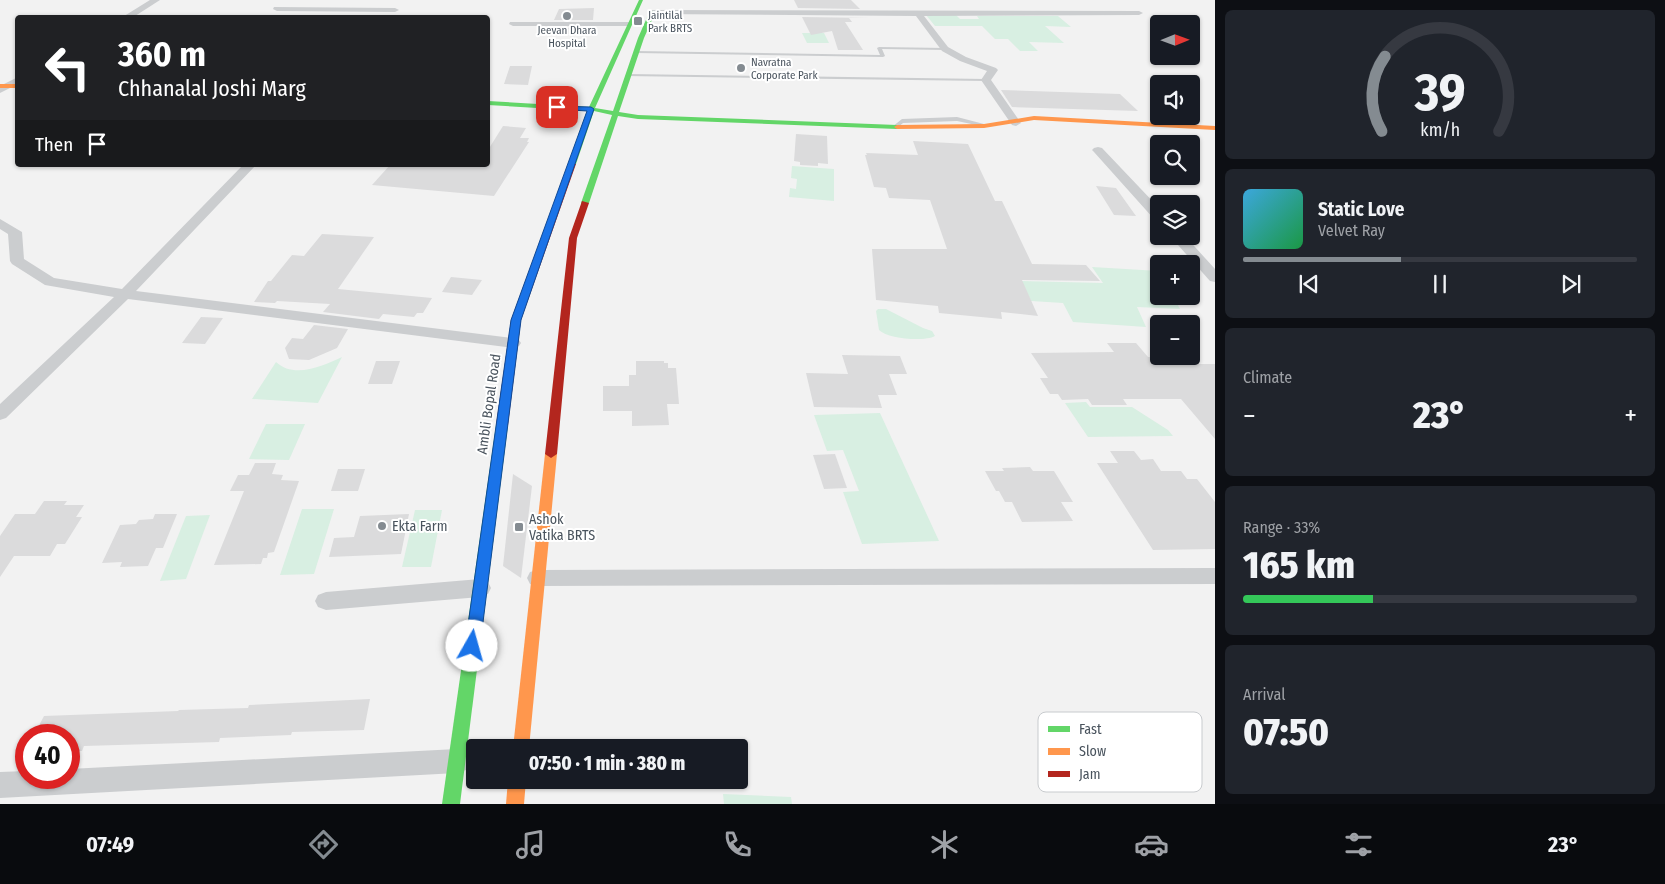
<!DOCTYPE html>
<html lang="en">
<head>
<meta charset="utf-8">
<style>
  :root { --surface:#171b24; --page:#20242c; --text:#f1f3f6; --muted:#9ea1a6; --line:#363941; --accent:#848b91 }
  body { margin:0; font-family:"Fira Sans Condensed",sans-serif; background:var(--page); color:var(--text); height:100vh; display:flex; flex-direction:column; font-size:19px; white-space:nowrap }
  * { box-sizing:border-box; margin:0 }
  p { font-size:16px; color:var(--muted) }
  .icon { flex:none; width:28px; height:28px; fill:none; stroke:currentColor; stroke-width:2; stroke-linecap:round; stroke-linejoin:round }
  .map { position:relative; flex:1; overflow:hidden }
  .side { display:flex; flex-direction:column; gap:10px; padding:10px; background:#0d0f14; width:450px }
  .side>* { flex:none }
  .guide { position:absolute; left:15px; top:15px; width:475px; height:152px; border-radius:5px; box-shadow:0 1px 4px #0004; background:#202124; color:#fff; overflow:hidden }
  .needle { width:32px; rotate:89deg }
  .fabs { position:absolute; left:1150px; top:15px; display:grid; gap:10px }
  .fabs a { display:grid; place-items:center; width:50px; height:50px; border-radius:5px; background:var(--surface); box-shadow:0 1px 4px #0004; font-size:25px }
  .speed { position:absolute; left:15px; top:724px; display:flex; gap:10px; font-size:25px; font-weight:700; text-align:center }
  .speed>* { display:grid; place-content:center; width:65px; height:65px; border-radius:50%; background:var(--surface); box-shadow:0 1px 4px #0004; line-height:1 }
  .speed .limit { border:8px solid #d22; background:#fff; color:#111 }
  .pin { position:absolute; display:grid; place-items:center; width:42px; height:42px; color:#fff; margin:-21px; border-radius:10px; box-shadow:0 2px 8px #0006 }
  .me { position:absolute; width:55px; margin:-28px; rotate:7deg; stroke-linejoin:round; filter:drop-shadow(0 0 4px #0008) }
  .turn { display:flex; align-items:center; gap:18px; height:105px; padding:0 20px; font-size:22px }
  .turn .icon { width:65px; height:65px; stroke-width:2.5 }
  .turn b { display:block; font-size:35px; line-height:42px }
  .then { display:flex; align-items:center; height:48px; padding:0 20px; background:#0003; gap:10px; font-size:19px }
  .big { font-size:38px; font-weight:800; line-height:1.1 }
  .side .card { flex:1; display:flex; flex-direction:column; justify-content:center; gap:8px; min-width:0; padding:0 18px; border-radius:8px; background:var(--page) }
  .side .dial { align-items:center; gap:0 }
  .dial svg { height:130px; overflow:visible; fill:none; stroke:var(--line); stroke-width:7; stroke-linecap:round; text-anchor:middle }
  .dial text { fill:var(--text); stroke:none }
  .song { display:flex; align-items:center; gap:15px }
  .cover { width:60px; height:60px; border-radius:8px; background:linear-gradient(135deg,hsl(200 70% 55%),hsl(140 70% 35%)) }
  .played { height:5px; border-radius:2px; background:linear-gradient(90deg,var(--accent) 40%,var(--line) 40%) }
  .keys { display:flex; justify-content:space-around; direction:ltr }
  .heat { display:flex; justify-content:space-between; align-items:center; font-size:28px; direction:ltr }
  .charge { height:8px; border-radius:4px; background:linear-gradient(90deg,#34c759 33%,var(--line) 0) }
  .trip { position:absolute; left:466px; top:739px; width:282px; height:50px; border-radius:5px; background:var(--surface); box-shadow:0 1px 4px #0004; font-weight:800; line-height:50px; text-align:center }
  .dock { display:flex; height:80px; justify-content:space-around; align-items:center; background:#090b0e; color:var(--muted) }
  .dock .icon { width:35px; height:35px }
  .dock .selected { color:var(--accent) }
  .dock b { font-size:22px; color:var(--text) }
  main { display:flex; flex:1; min-height:0 }
  .map>svg:first-child { display:block }
  .green { fill:#d8efe2 }
  .building { fill:#dbdbdc }
  .lines { fill:none; stroke-linecap:round; stroke-linejoin:round }
  .lane { fill:#cbcdcf; fill-rule:evenodd }
  .street { fill:#cbcdcf; fill-rule:evenodd }
  .fast { fill:#63d668; fill-rule:evenodd }
  .slow { fill:#ff974d; fill-rule:evenodd }
  .jam { fill:#b3261e; fill-rule:evenodd }
  .route { fill:#1a73e8; stroke:#114b97 }
  .poi-dot { fill:#848b91; stroke:#fff; stroke-width:2 }
  .labels { text-anchor:middle; dominant-baseline:central; stroke-width:4; stroke-linejoin:round; paint-order:stroke }
  .far-poi-label { font-size:11px; fill:#49535d; stroke:#fff; text-anchor:start }
  .street-label { font-size:14px; fill:#49535d; stroke:#fff }
  .poi-label { font-size:14px; fill:#49535d; stroke:#fff; text-anchor:start }
  .key { fill:#fff; stroke:#c8cbce; stroke-width:1 }
  .key-label { font-size:14px; fill:#49535d }
</style>
</head>
<body>
<main>
<div class="map">
<svg width="1215" height="804" viewBox="0 0 1215 804">
  <rect width="100%" height="100%" fill="#f2f2f2"/>
  <g class="green">
    <path d="M926,15H956L960,19H979L977,16H1058L1071,27L1045,26L1064,43L1029,42L1038,51H1020L1008,39H995L982,26H935Z"/>
    <path d="M802,33H824L829,43H807Z"/>
    <path d="M792,166L834,169V201L789,197L790,188L796,189L797,179L791,178Z"/>
    <path d="M1092,267L1159,271V296H1173L1180,309L1137,307L1146,327L1073,322L1063,303L1031,301L1021,281L1103,283Z"/>
    <path d="M878,309H886L923,328L932,331L935,336C924,342 888,339 879,330L876,311Z"/>
    <path d="M342,357L318,403L252,399L276,362C294,379 323,366 342,357Z"/>
    <path d="M1086,402L1090,407H1132L1168,430L1173,436L1088,437L1065,403Z"/>
    <path d="M880,413L939,541L862,544L843,492L859,491L843,450L827,451L814,415Z"/>
    <path d="M266,424H305L289,460L249,459Z"/>
    <path d="M302,509H334L314,574L280,575Z"/>
    <path d="M415,510H442L431,567H402Z"/>
    <path d="M210,515L186,579L160,581L186,516Z"/>
    <path d="M723,794L791,797L792,804H724Z"/>
  </g>
  <g class="building">
    <path d="M794,0H851L860,9L798,8Z"/>
    <path d="M594,8L593,20H554L559,9Z"/>
    <path d="M802,17L870,18H849L852,22H845L863,50H838L832,31L811,35Z"/>
    <path d="M552,28H593L592,34H550Z"/>
    <path d="M510,66H532L528,85L504,84Z"/>
    <path d="M1001,90L1120,94L1138,111L1012,107Z"/>
    <path d="M503,126L526,128L520,138H529L527,142H529L494,196L372,185L390,165H488V150Z"/>
    <path d="M796,134L827,136L828,164L818,163V166L800,165V162L794,161Z"/>
    <path d="M913,141L968,144L995,201H1002L1032,264L1086,265L1100,281L1022,280L1038,316L1001,312L1002,319L939,313L938,306L876,300L872,249H947L930,200L889,198L886,188L874,187L865,155H867L866,153L918,155Z"/>
    <path d="M1096,186L1116,188L1136,216L1114,215Z"/>
    <path d="M322,234L374,237L338,289L432,298L423,313H417L414,317L383,314L379,319L323,312L330,304L277,301L275,303L254,302L268,281H271L292,255L304,256Z"/>
    <path d="M451,277L482,280L472,295L442,292Z"/>
    <path d="M201,317L223,318L205,344L182,343Z"/>
    <path d="M314,325L348,329L337,348L309,360L289,359L285,348L292,338L303,339Z"/>
    <path d="M1107,343H1136L1148,357H1178L1180,359H1195L1199,364H1215V439L1181,399H1123L1127,405H1092L1088,399L1062,400L1058,394H1050L1040,378H1048L1031,353L1114,352Z"/>
    <path d="M842,355L900,356L907,374H889L897,395H878L882,408L814,407L806,373L848,374Z"/>
    <path d="M376,361H400L392,384H368Z"/>
    <path d="M636,361H664V363H668V368H676L679,404H667L669,425L632,426V411H603V386H629V375H636Z"/>
    <path d="M1110,451H1134L1141,460L1153,459L1161,471H1181L1187,479H1197L1215,502V549L1153,550L1097,463H1118Z"/>
    <path d="M835,454L847,488L824,489L813,455Z"/>
    <path d="M255,463H276L272,474L283,475L281,480L299,481L274,552L268,553L267,558H263L261,564L214,565L244,491H230L238,475H249Z"/>
    <path d="M1030,467L1033,471H1054L1073,502H1061L1073,521L1022,522L1012,502H1005L999,491H996L985,471H1004L1002,468Z"/>
    <path d="M338,469H365L358,491H331Z"/>
    <path d="M513,474L532,486L521,578L503,566Z"/>
    <path d="M44,501H67L64,505H84L76,517H82L65,544H57L50,556H14L0,577V536L15,514H35Z"/>
    <path d="M155,514H177L163,548H156L148,566L120,567L122,562L102,563L120,525L136,524L139,520L153,519Z"/>
    <path d="M409,514L401,554L329,557L334,538L354,537L360,516Z"/>
    <path d="M370,699L364,730L292,732L291,735L220,738L219,742L84,746L82,751H69V735H34L44,716L178,711L179,710L248,708L249,705Z"/>
  </g>
  <g class="lines">
    <g class="lane">
      <path d="M879,47L945,48L947,49L945,50L882,49L885,56L883,57L636,53L634,52L636,51L880,55L877,48Z"/>
      <path d="M628,74L986,79L988,80L986,81L626,76V75Z"/>
      <path d="M957,117L984,124L981,126L957,121L903,123L897,128L892,127L902,119Z"/>
    </g>
    <g class="street">
      <path d="M150,0H160L132,18H121Z"/>
      <path d="M274,7L395,8L399,10L395,12L277,11L273,9Z"/>
      <path d="M649,10L1139,11L1143,13L1139,15L924,16L948,47L966,57L996,68L998,70L991,80L1021,123L1016,126L1012,125L981,80L987,71L960,61L942,51L916,16L652,14H649Z"/>
      <path d="M437,15H443L444,18H436Z"/>
      <path d="M510,22H630L634,24L630,26H513L509,24Z"/>
      <path d="M18,77V84L0,93V86Z"/>
      <path d="M1098,147L1102,148L1159,208V220L1154,219L1094,152L1092,150L1094,148Z"/>
      <path d="M243,165H256L136,291L513,338L519,340L521,343L519,346L513,348L128,299L6,418L0,420V404L114,297L45,285L12,264L10,261L8,234L0,229V219L22,232L24,259L54,278L122,289Z"/>
      <path d="M1170,236H1185L1215,269V282L1210,281Z"/>
      <path d="M1215,568V584L538,586L530,584L527,578L530,572L538,570Z"/>
      <path d="M480,579L488,582L491,588L488,594L480,597L326,610L318,607L315,601L318,595L326,592Z"/>
      <path d="M457,749L466,752L470,761L466,770L457,773L0,798V772L26,771V778H69V769Z"/>
    </g>
    <g class="fast">
      <path d="M639,0H643L595,108L613,111L638,38L649,13L652,11L655,13L644,38L619,112L638,115L897,125L900,127L897,129L638,119L618,116L589,203L582,205L581,203L612,115L594,111L576,164L572,166L568,164L587,111L488,105V101L589,107Z"/>
      <path d="M502,421L508,425L460,804H442L496,425Z"/>
    </g>
    <g class="slow">
      <rect x="0" y="84" width="18" height="4"/>
      <path d="M1034,116L1215,126V130L1034,120L984,128L897,129L894,127L897,125L984,124Z"/>
      <path d="M551,450L557,454L529,748H513L545,454Z"/>
      <path d="M508,780H526L524,804H506Z"/>
    </g>
    <g class="jam">
      <path d="M569,162L576,164L521,320L508,425L502,429L496,425L511,320Z"/>
      <path d="M582,201L589,203L577,238L557,454L551,458L545,454L569,238Z"/>
    </g>
  </g>
  <path class="route" d="M554,106L591,107L594,109L521,320L480,646L478,650L472,652L467,650L465,646L511,320L587,111L557,109H554Z"/>
  <g class="poi-dot">
    <circle cx="567" cy="16" r="5"/>
    <rect x="633" y="16" width="10" height="10" rx="2.5"/>
    <circle cx="741" cy="68" r="5"/>
    <circle cx="382" cy="526" r="5"/>
    <rect x="514" y="522" width="10" height="10" rx="2.5"/>
  </g>
  <g class="labels">
    <g class="far-poi-label">
      <text x="648" y="15">Jaintilal<tspan x="648" dy="13">Park BRTS</tspan></text>
      <text x="567" y="30" text-anchor="middle">Jeevan Dhara<tspan x="567" dy="13">Hospital</tspan></text>
      <text x="751" y="62">Navratna<tspan x="751" dy="13">Corporate Park</tspan></text>
    </g>
    <g class="street-label">
      <text transform="translate(489 404) rotate(-82)">Ambli Bopal Road</text>
    </g>
    <g class="poi-label">
      <text x="529" y="519">Ashok<tspan x="529" dy="16">Vatika BRTS</tspan></text>
      <text x="392" y="526">Ekta Farm</text>
    </g>
  </g>
  <rect x="1038" y="712" width="164" height="80" rx="8" class="key"/>
  <rect x="1048" y="726" width="22" height="6" fill="#63d668"/>
  <rect x="1048" y="748" width="22" height="7" fill="#ff974d"/>
  <rect x="1048" y="771" width="22" height="6" fill="#b3261e"/>
  <g class="key-label">
    <text x="1079" y="734">Fast</text>
    <text x="1079" y="756">Slow</text>
    <text x="1079" y="779">Jam</text>
  </g>
</svg>
<div class="fabs">
<a><svg class="needle" viewBox="-14 -14 28 28"><path d="M0-13l5 13h-10z" fill="#e53935"/><path d="M0 13l5-13h-10z" fill="#9ea1a6"/></svg></a>
<a><svg class="icon" aria-label="sound" viewBox="0 0 24 24"><path d="M4 9h4l5-4v14l-5-4H4zM17 9q2 3 0 6"/></svg></a>
<a><svg class="icon" aria-label="search" viewBox="0 0 24 24"><circle cx="10" cy="10" r="6"/><path d="M15 15l6 6"/></svg></a>
<a><svg class="icon" aria-label="layers" viewBox="0 0 24 24"><path d="M12 4l9 5-9 5-9-5zM3 14l9 5 9-5"/></svg></a>
<a>+</a>
<a>−</a>
</div>
<div class="speed"><div class="limit">40</div></div>
<div class="pin" style="left:557px;top:107px;background:#d93025"><svg class="icon" aria-label="arrive" viewBox="0 0 24 24"><path d="M6 21V4h12l-3 4 3 4H6"/></svg></div>
<svg class="me" style="left:472px;top:646px" viewBox="-20 -20 40 40"><circle r="19" fill="#fff"/><path d="M0-13L10 11 0 6-10 11z" fill="#1a73e8"/></svg>
<div class="trip">07:50 · 1 min · 380 m</div>
<div class="guide">
<div class="turn"><svg class="icon" aria-label="left" viewBox="0 0 24 24"><path d="M17 20v-9H6M10 6l-5 5 5 5"/></svg><div><b>360 m</b>Chhanalal Joshi Marg</div></div>
<div class="then">Then<svg class="icon" aria-label="arrive" viewBox="0 0 24 24"><path d="M6 21V4h12l-3 4 3 4H6"/></svg></div>
</div>
</div>
<section class="side">
<div class="card dial"><svg viewBox="0 0 100 80">
<path d="M14 69A42 42 0 1 1 86 69"/>
<path d="M14 69A42 42 0 0 1 16 23" stroke="#848b91"/>
<text x="50" y="56" font-size="32" font-weight="700">39</text>
<text x="50" y="72" font-size="11">km/h</text>
</svg></div>
<div class="card">
<div class="song"><i class="cover"></i><div><b>Static Love</b><p>Velvet Ray</p></div></div>
<div class="played"></div>
<div class="keys"><svg class="icon" aria-label="previous" viewBox="0 0 24 24"><path d="M18 5L8 12l10 7zM5 5v14"/></svg><svg class="icon" aria-label="pause" viewBox="0 0 24 24"><path d="M8 5v14M16 5v14"/></svg><svg class="icon" aria-label="next" viewBox="0 0 24 24"><path d="M6 5l10 7-10 7zM19 5v14"/></svg></div>
</div>
<div class="card"><p>Climate</p>
<div class="heat"><a>−</a><b class="big">23°</b><a>+</a></div>
</div>
<div class="card"><p>Range · 33%</p><b class="big">165 km</b><div class="charge"></div></div>
<div class="card"><p>Arrival</p><b class="big">07:50</b></div>
</section>
</main>
<nav class="dock">
<b>07:49</b>
<svg class="icon selected" aria-label="directions" viewBox="0 0 24 24"><path d="M12 3l9 9-9 9-9-9zM9 14v-3h6M13 9l2 2-2 2"/></svg>
<svg class="icon" aria-label="music" viewBox="0 0 24 24"><path d="M9 18V5l10-2v13"/><circle cx="6" cy="18" r="3"/><circle cx="16" cy="16" r="3"/></svg>
<svg class="icon" aria-label="phone" viewBox="0 0 24 24"><path d="M5 4h4l2 5-3 2q2 4 5 5l2-3 5 2v4C11 20 4 13 5 4z"/></svg>
<svg class="icon" aria-label="climate" viewBox="0 0 24 24"><path d="M12 3v18M4 7l16 10M4 17L20 7"/></svg>
<svg class="icon" aria-label="car" viewBox="0 0 24 24"><path d="M5 17H2v-5l4-1 3-4h7l3 4 3 1v5h-3M9 17h6M6 11h13"/><circle cx="7" cy="17" r="2"/><circle cx="17" cy="17" r="2"/></svg>
<svg class="icon" aria-label="filters" viewBox="0 0 24 24"><path d="M4 7h16M4 17h16"/><circle cx="9" cy="7" r="2"/><circle cx="15" cy="17" r="2"/></svg>
<b>23°</b>
</nav>
</body>
</html>
